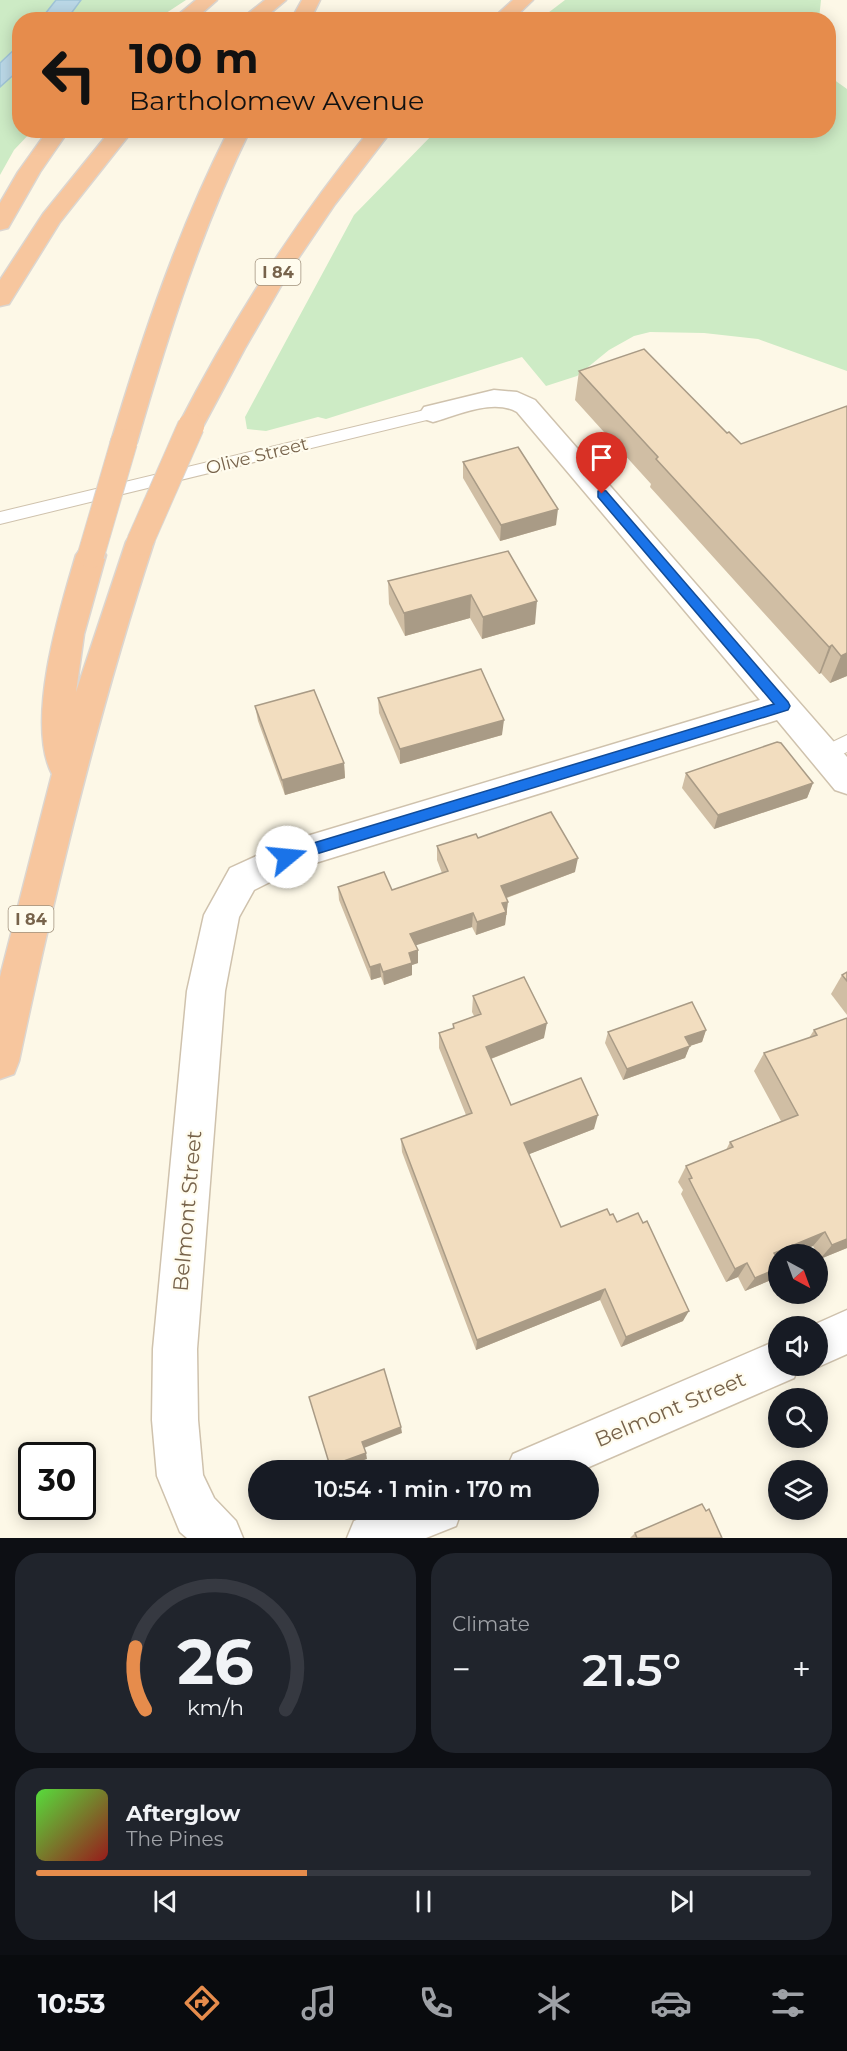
<!DOCTYPE html>
<html lang="en">
<head>
<meta charset="utf-8">
<style>
  :root { --surface:#171b24; --page:#20242c; --text:#f1f3f6; --muted:#9ea1a6; --line:#363941; --accent:#e68c4c }
  body { margin:0; font-family:Montserrat,sans-serif; background:var(--page); color:var(--text); height:100vh; display:flex; flex-direction:column; font-size:22px; white-space:nowrap }
  * { box-sizing:border-box; margin:0 }
  p { font-size:20px; color:var(--muted) }
  .icon { flex:none; width:33px; height:33px; fill:none; stroke:currentColor; stroke-width:2; stroke-linecap:round; stroke-linejoin:round }
  .map { position:relative; height:1538px; overflow:hidden }
  .side { display:flex; flex-direction:column; gap:15px; padding:15px; background:#0d0f14; flex:1 }
  .side>* { flex:none }
  .hud { position:absolute; left:12px; top:12px; width:824px; height:126px; border-radius:24px; box-shadow:0 3px 15px #0003; background:#e68c4c; color:#111; overflow:hidden }
  .needle { width:39px; rotate:139deg }
  .fabs { position:absolute; left:768px; top:1244px; display:grid; gap:12px }
  .fabs a { display:grid; place-items:center; width:60px; height:60px; border-radius:50%; background:var(--surface); box-shadow:0 3px 15px #0003; font-size:30px }
  .speed { position:absolute; left:18px; top:1442px; display:flex; gap:12px; font-size:30px; font-weight:700; text-align:center }
  .speed>* { display:grid; place-content:center; width:78px; height:78px; border-radius:50%; background:var(--surface); box-shadow:0 3px 15px #0003; line-height:1 }
  .speed .limit { border:3px solid #111; border-radius:9px; background:#fff; color:#111 }
  .pin { position:absolute; display:grid; place-items:center; width:51px; height:51px; color:#fff; margin:-62px -26px; border-radius:50% 50% 50% 0; rotate:-45deg; box-shadow:0 0 6px #0007 }
  .pin .icon { rotate:45deg }
  .me { position:absolute; width:66px; margin:-33px; rotate:73deg; stroke-linejoin:round; filter:drop-shadow(0 0 4px #0008) }
  .turn { display:flex; align-items:center; gap:21px; height:126px; padding:0 18px; font-size:27px }
  .turn .icon { width:78px; height:78px; stroke-width:2.5 }
  .turn b { display:block; font-size:42px; line-height:51px }
  .big { font-size:45px; font-weight:600; line-height:1.1 }
  .side .card { flex:1; display:flex; flex-direction:column; justify-content:center; gap:9px; min-width:0; padding:0 21px; border-radius:24px; background:var(--page) }
  .side .dial { align-items:center; gap:0 }
  .dial svg { height:156px; overflow:visible; fill:none; stroke:var(--line); stroke-width:7; stroke-linecap:round; text-anchor:middle }
  .dial text { fill:var(--text); stroke:none }
  .song { display:flex; align-items:center; gap:18px }
  .cover { width:72px; height:72px; border-radius:9px; background:linear-gradient(135deg,hsl(110 70% 55%),hsl(0 70% 35%)) }
  .played { height:6px; border-radius:3px; background:linear-gradient(90deg,var(--accent) 35%,var(--line) 35%) }
  .keys { display:flex; justify-content:space-around; direction:ltr }
  .heat { display:flex; justify-content:space-between; align-items:center; font-size:33px; direction:ltr }
  .side .tiles { flex:1; display:grid; gap:15px; grid-template-columns:1fr 1fr }
  .card:last-child { grid-column:span 2 }
  .trip { position:absolute; left:248px; top:1460px; width:351px; height:60px; border-radius:30px; background:var(--surface); box-shadow:0 3px 15px #0003; font-weight:600; line-height:60px; text-align:center }
  .tab-bar { display:flex; height:96px; justify-content:space-around; align-items:center; background:#090b0e; color:var(--muted) }
  .tab-bar .icon { width:42px; height:42px }
  .tab-bar .current { color:var(--accent) }
  .tab-bar b { font-size:27px; color:var(--text) }
  .map>svg:first-child { display:block }
  .green { fill:#cdebc5 }
  .water { fill:#bbd8e7; stroke:#a1c5d8; stroke-width:1.5 }
  .lines { fill:none; stroke-linecap:round; stroke-linejoin:round }
  .lane-casing { stroke:#cfc2ad; stroke-width:2 }
  .street-casing { stroke:#cfc2ad; stroke-width:3 }
  .highway-casing { stroke:#dcd6d0; stroke-width:3 }
  .lane { fill:#fff; fill-rule:evenodd }
  .street { fill:#fff; fill-rule:evenodd }
  .highway { fill:#f7c69e; fill-rule:evenodd }
  .highway-bridge-casing { stroke:#dcd6d0; stroke-width:28; stroke-linecap:butt }
  .highway-bridge { stroke:#f7c69e; stroke-width:26 }
  .wall { fill:#d0bea4 }
  .shaded-wall { fill:#a99b86 }
  .building { fill:#f2ddbf; stroke:#a99b86; stroke-width:1.5 }
  .route { fill:#1a73e8; stroke:#114b97; stroke-width:1.5 }
  .labels { text-anchor:middle; dominant-baseline:central; stroke-width:4.5; stroke-linejoin:round; paint-order:stroke }
  .shield { fill:#fffcee; stroke:#a0917c; stroke-width:1.5 }
  .shield-label { font-size:16px; font-weight:bold; fill:#77634b }
  .street-label { font-size:18px; fill:#77634b; stroke:#fffcee }
  .near-street-label { font-size:21px; fill:#77634b; stroke:#fffcee }
</style>
</head>
<body>
<div class="map">
<svg width="847" height="1538" viewBox="0 0 847 1538">
  <rect width="100%" height="100%" fill="#fdf8e7"/>
  <g class="green">
    <path d="M0,0H186L157,19L20,20V130L32,131L14,150L0,175Z"/>
    <path d="M565,0H821L819,19H540Z"/>
    <path d="M828,71L833,79L847,89V371L758,339L704,333L650,332L634,336L609,350L577,376L546,386L522,357L326,419L318,417L266,431L247,429L245,417L354,215L436,131L828,130Z"/>
  </g>
  <g class="water">
    <path d="M56,0H81L67,19H41Z"/>
    <path d="M19,45V70L0,87V63Z"/>
  </g>
  <g class="lines">
    <defs>
      <g id="lane">
        <path d="M433,408L439,409L441,413L439,417L0,524V512Z"/>
        <path d="M847,735V752L825,762L818,759L815,754L818,749Z"/>
      </g>
      <g id="street">
        <path d="M494,390L517,392L535,400L847,757V794L835,790L777,720L296,869L254,890L239,917L225,991L197,1349L198,1420L203,1475L214,1498L236,1521L243,1538H187L180,1532L157,1476L152,1420L153,1349L187,991L204,915L230,868L287,842L760,700L517,412C493,398 458,415 433,422L424,419L420,413L424,407Z"/>
        <path d="M847,1310V1354L818,1367L814,1365H818V1326H811Z"/>
        <path d="M778,1340V1365H799L794,1378L582,1470H506L513,1454Z"/>
        <path d="M383,1509H462L456,1526L426,1538H347L354,1521Z"/>
      </g>
      <g id="highway">
        <path d="M196,0H217L194,20H172Z"/>
        <path d="M265,0H286L262,20H240Z"/>
        <path d="M302,0H320L310,20H291Z"/>
        <path d="M513,0H533L512,20H491Z"/>
        <path d="M48,130H69L40,172L8,228L0,230V203L18,172Z"/>
        <path d="M111,130H133L60,222L9,304L0,306V280L43,214Z"/>
        <path d="M229,130H250C201,230 168,335 137,442L134,448L124,451L114,448L111,442C143,335 178,230 229,130Z"/>
        <path d="M370,130H392L335,204L289,272L245,348L200,432L191,435L182,432L178,426C232,321 295,222 370,130Z"/>
        <path d="M140,532L150,535L154,542C98,712 56,885 19,1061L14,1074L0,1079V977L52,774C25,722 60,609 76,555L81,548L91,545L101,548L106,555L84,634L76,692L126,542L130,535Z"/>
      </g>
    </defs>
    <use href="#lane" class="lane-casing"/>
    <use href="#street" class="street-casing"/>
    <use href="#highway" class="highway-casing"/>
    <use href="#lane" class="lane"/>
    <use href="#street" class="street"/>
    <use href="#highway" class="highway"/>
    <defs>
      <g id="highway-bridge">
        <path d="M140,542L191,426"/>
        <path d="M91,555L124,442"/>
      </g>
    </defs>
    <use href="#highway-bridge" class="highway-bridge-casing"/>
    <use href="#highway-bridge" class="highway-bridge"/>
  </g>
  <g class="wall">
    <path d="M579,371L727,433L741,444L847,406V676L830,683L821,673L819,674L650,487L651,484L575,400Z"/>
    <path d="M463,462L556,525L500,541L463,478Z"/>
    <path d="M508,551L535,624L482,639L470,618L405,636L389,604L388,581Z"/>
    <path d="M378,698L502,735L400,764L379,713Z"/>
    <path d="M255,706L344,763L345,778L285,795L258,721Z"/>
    <path d="M686,773L813,783L807,798L714,829L682,788Z"/>
    <path d="M478,838L575,872L507,898V915H506L505,925L476,935L472,927L415,945L418,963L412,965V975L384,985L381,977L371,980L339,900L338,887L392,890L442,873L437,860V846Z"/>
    <path d="M847,972V1015L831,994L842,975Z"/>
    <path d="M473,996L544,1038L491,1059L511,1105L594,1129L529,1154L561,1227L610,1215L617,1222L683,1321L621,1347L600,1300L476,1350L402,1152L401,1139L466,1115L439,1048V1033L453,1028V1024L474,1016L472,1012Z"/>
    <path d="M847,1018V1248L820,1259L813,1246L793,1254H778V1271L771,1280L745,1291L738,1277L726,1282L681,1194L683,1190L678,1182L686,1166L726,1150L730,1142L781,1121L754,1071L764,1053L809,1038L814,1030Z"/>
    <path d="M706,1030L702,1042L689,1046L685,1058L623,1080L605,1043L608,1032Z"/>
    <path d="M635,1533L722,1538H630Z"/>
  </g>
  <g class="shaded-wall">
    <path d="M558,509L556,525L500,541L501,525Z"/>
    <path d="M471,595L470,618L405,636L404,613Z"/>
    <path d="M537,601L535,624L482,639L483,617Z"/>
    <path d="M832,645L821,673L819,674L829,647Z"/>
    <path d="M847,653V676L830,683L841,656Z"/>
    <path d="M504,720L502,735L400,764V749Z"/>
    <path d="M344,763L345,778L285,795L282,780Z"/>
    <path d="M813,783L807,798L714,829L718,815Z"/>
    <path d="M578,858L575,872L500,900L501,886Z"/>
    <path d="M508,902L505,925L476,935L477,922L502,903Z"/>
    <path d="M473,913L472,927L411,947L410,934Z"/>
    <path d="M418,950V963L412,965V975L384,985L383,972L409,953Z"/>
    <path d="M380,964L381,977L371,980L370,967Z"/>
    <path d="M547,1023L544,1038L485,1061L486,1047Z"/>
    <path d="M706,1030L702,1042L681,1049L685,1037Z"/>
    <path d="M690,1046L685,1058L623,1080L627,1069Z"/>
    <path d="M598,1115L594,1129L522,1157L524,1143Z"/>
    <path d="M825,1232L813,1246L793,1254H778V1260L774,1253Z"/>
    <path d="M847,1239V1248L820,1259L832,1245Z"/>
    <path d="M747,1263L738,1277L726,1282L735,1269Z"/>
    <path d="M778,1268V1271L771,1280L745,1291L755,1278Z"/>
    <path d="M605,1289L600,1300L476,1350L477,1340Z"/>
    <path d="M689,1311L683,1321L621,1347L626,1337Z"/>
    <path d="M401,1427L402,1433L364,1448L362,1442Z"/>
    <path d="M366,1453L367,1459L336,1470H332L330,1466Z"/>
  </g>
  <g class="building">
    <path d="M644,349L727,433L729,432L741,444L847,406V653L841,656L832,645L829,647L656,459L658,457L579,371Z"/>
    <path d="M518,447L558,509L501,525L463,462Z"/>
    <path d="M508,551L537,601L483,617L471,595L404,613L388,581Z"/>
    <path d="M481,669L504,720L400,749L378,698Z"/>
    <path d="M314,690L344,763L282,780L255,706Z"/>
    <path d="M777,742L781,743L813,783L718,815L686,773Z"/>
    <path d="M551,812L578,858L501,886L508,902L502,903L506,912L477,922L473,913L410,934L418,950L409,953L412,963L383,972L380,964L370,967L338,887L384,872L392,890L448,871L437,846L476,834L478,838Z"/>
    <path d="M847,972V981L842,975Z"/>
    <path d="M524,977L547,1023L486,1047L511,1105L581,1078L598,1115L524,1143L561,1227L607,1209L610,1215L613,1214L617,1222L638,1213L643,1223L647,1221L689,1311L626,1337L605,1289L477,1340L401,1139L472,1113L439,1033L454,1028L453,1024L481,1014L473,996Z"/>
    <path d="M692,1002L706,1030L685,1037L690,1046L627,1069L608,1032Z"/>
    <path d="M847,1018V1239L832,1245L825,1232L774,1253L778,1260V1268L755,1278L747,1263L735,1269L689,1179L692,1178L686,1166L733,1147L730,1142L798,1115L764,1053L817,1035L814,1030Z"/>
    <path d="M384,1369L401,1427L362,1442L366,1453L330,1466L309,1397Z"/>
    <path d="M702,1504L706,1511L709,1509L722,1538H637L635,1533Z"/>
  </g>
  <path class="route" d="M602,490L606,491L788,702L790,706L788,710L287,863L282,861L280,857L282,853L287,851L774,704L598,497V491Z"/>
  <g class="labels">
    <g class="shield">
      <rect x="255.5" y="259" width="45" height="26" rx="4.5"/>
      <rect x="8.5" y="906" width="45" height="26" rx="4.5"/>
    </g>
    <g class="shield-label">
      <text x="278" y="272">I 84</text>
      <text x="31" y="919">I 84</text>
    </g>
    <g class="street-label">
      <text transform="translate(257 456) rotate(-14)">Olive Street</text>
    </g>
    <g class="near-street-label">
      <text transform="translate(187 1211) rotate(-85)">Belmont Street</text>
      <text transform="translate(670 1409) rotate(-23)">Belmont Street</text>
    </g>
  </g>
</svg>
<div class="fabs">
<a><svg class="needle" viewBox="-14 -14 28 28"><path d="M0-13l5 13h-10z" fill="#e53935"/><path d="M0 13l5-13h-10z" fill="#9ea1a6"/></svg></a>
<a><svg class="icon" aria-label="sound" viewBox="0 0 24 24"><path d="M4 9h4l5-4v14l-5-4H4zM17 9q2 3 0 6"/></svg></a>
<a><svg class="icon" aria-label="search" viewBox="0 0 24 24"><circle cx="10" cy="10" r="6"/><path d="M15 15l6 6"/></svg></a>
<a><svg class="icon" aria-label="layers" viewBox="0 0 24 24"><path d="M12 4l9 5-9 5-9-5zM3 14l9 5 9-5"/></svg></a>
</div>
<div class="speed"><div class="limit">30</div></div>
<div class="pin" style="left:602px;top:494px;background:#d93025"><svg class="icon" aria-label="arrive" viewBox="0 0 24 24"><path d="M6 21V4h12l-3 4 3 4H6"/></svg></div>
<svg class="me" style="left:287px;top:857px" viewBox="-20 -20 40 40"><circle r="19" fill="#fff"/><path d="M0-13L10 11 0 6-10 11z" fill="#1a73e8"/></svg>
<div class="trip">10:54 · 1 min · 170 m</div>
<div class="hud">
<div class="turn"><svg class="icon" aria-label="left" viewBox="0 0 24 24"><path d="M17 20v-9H6M10 6l-5 5 5 5"/></svg><div><b>100 m</b>Bartholomew Avenue</div></div>
</div>
</div>
<section class="side">
<div class="tiles">
<div class="card dial"><svg viewBox="0 0 100 80">
<path d="M14 69A42 42 0 1 1 86 69"/>
<path d="M14 69A42 42 0 0 1 9 37" stroke="#e68c4c"/>
<text x="50" y="56" font-size="32" font-weight="700">26</text>
<text x="50" y="72" font-size="11">km/h</text>
</svg></div>
<div class="card"><p>Climate</p>
<div class="heat"><a>−</a><b class="big">21.5°</b><a>+</a></div>
</div>
<div class="card">
<div class="song"><i class="cover"></i><div><b>Afterglow</b><p>The Pines</p></div></div>
<div class="played"></div>
<div class="keys"><svg class="icon" aria-label="previous" viewBox="0 0 24 24"><path d="M18 5L8 12l10 7zM5 5v14"/></svg><svg class="icon" aria-label="pause" viewBox="0 0 24 24"><path d="M8 5v14M16 5v14"/></svg><svg class="icon" aria-label="next" viewBox="0 0 24 24"><path d="M6 5l10 7-10 7zM19 5v14"/></svg></div>
</div>
</div>
</section>
<nav class="tab-bar">
<b>10:53</b>
<svg class="icon current" aria-label="directions" viewBox="0 0 24 24"><path d="M12 3l9 9-9 9-9-9zM9 14v-3h6M13 9l2 2-2 2"/></svg>
<svg class="icon" aria-label="music" viewBox="0 0 24 24"><path d="M9 18V5l10-2v13"/><circle cx="6" cy="18" r="3"/><circle cx="16" cy="16" r="3"/></svg>
<svg class="icon" aria-label="phone" viewBox="0 0 24 24"><path d="M5 4h4l2 5-3 2q2 4 5 5l2-3 5 2v4C11 20 4 13 5 4z"/></svg>
<svg class="icon" aria-label="climate" viewBox="0 0 24 24"><path d="M12 3v18M4 7l16 10M4 17L20 7"/></svg>
<svg class="icon" aria-label="car" viewBox="0 0 24 24"><path d="M5 17H2v-5l4-1 3-4h7l3 4 3 1v5h-3M9 17h6M6 11h13"/><circle cx="7" cy="17" r="2"/><circle cx="17" cy="17" r="2"/></svg>
<svg class="icon" aria-label="filters" viewBox="0 0 24 24"><path d="M4 7h16M4 17h16"/><circle cx="9" cy="7" r="2"/><circle cx="15" cy="17" r="2"/></svg>
</nav>
</body>
</html>
